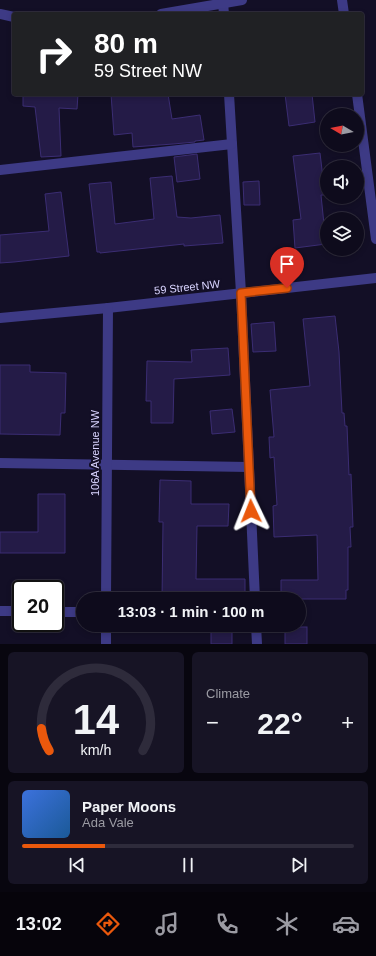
<!DOCTYPE html>
<html lang="en">
<head>
<meta charset="utf-8">
<style>
  :root { --surface:#0e0b1c; --page:#171425; --text:#f1f3f6; --muted:#9b9ba3; --line:#2e2b3b; --accent:#ea580c }
  body { margin:0; font-family:Helvetica,sans-serif; background:var(--page); color:var(--text); height:100vh; display:flex; flex-direction:column; font-size:15px; white-space:nowrap }
  * { box-sizing:border-box; margin:0 }
  p { font-size:13px; color:var(--muted) }
  .icon { flex:none; width:22px; height:22px; fill:none; stroke:currentColor; stroke-width:2; stroke-linecap:round; stroke-linejoin:round }
  .map { position:relative; height:644px; overflow:hidden }
  .sheet { display:flex; flex-direction:column; gap:8px; padding:8px; background:#08060f; flex:1 }
  .sheet>* { flex:none }
  .hud { position:absolute; left:12px; top:12px; width:352px; height:84px; border-radius:4px; box-shadow:0 2px 6px #0003,0 0 0 1px var(--line); background:#202124; color:#fff; overflow:hidden }
  .needle { width:26px; rotate:280deg }
  .tools { position:absolute; left:320px; top:108px; display:grid; gap:8px }
  .tools a { display:grid; place-items:center; width:44px; height:44px; border-radius:50%; background:var(--surface); box-shadow:0 2px 6px #0003,0 0 0 1px var(--line); font-size:20px }
  .speed { position:absolute; left:12px; top:580px; display:flex; gap:8px; font-size:20px; font-weight:700; text-align:center }
  .speed>* { display:grid; place-content:center; width:52px; height:52px; border-radius:50%; background:var(--surface); box-shadow:0 2px 6px #0003,0 0 0 1px var(--line); line-height:1 }
  .speed .limit { border:2px solid #111; border-radius:6px; background:#fff; color:#111 }
  .pin { position:absolute; display:grid; place-items:center; width:34px; height:34px; color:#fff; margin:-41px -17px; border-radius:50% 50% 50% 0; rotate:-45deg; box-shadow:0 0 4px #0007 }
  .pin .icon { rotate:45deg }
  .me { position:absolute; width:44px; margin:-22px; rotate:358deg; stroke-linejoin:round; filter:drop-shadow(0 0 3px #0008) }
  .turn { display:flex; align-items:center; gap:14px; height:84px; padding:0 16px; font-size:18px }
  .turn .icon { width:52px; height:52px; stroke-width:2.5 }
  .turn b { display:block; font-size:28px; line-height:34px }
  .big { font-size:30px; font-weight:600; line-height:1.1 }
  .sheet .widget { flex:1; display:flex; flex-direction:column; justify-content:center; gap:6px; min-width:0; padding:0 14px; border-radius:6px; background:var(--page) }
  .sheet .dial { align-items:center; gap:0 }
  .dial svg { height:104px; overflow:visible; fill:none; stroke:var(--line); stroke-width:7; stroke-linecap:round; text-anchor:middle }
  .dial text { fill:var(--text); stroke:none }
  .song { display:flex; align-items:center; gap:12px }
  .cover { width:48px; height:48px; border-radius:6px; background:linear-gradient(135deg,hsl(220 70% 55%),hsl(210 70% 35%)) }
  .played { height:4px; border-radius:2px; background:linear-gradient(90deg,var(--accent) 25%,var(--line) 25%) }
  .keys { display:flex; justify-content:space-around; direction:ltr }
  .heat { display:flex; justify-content:space-between; align-items:center; font-size:22px; direction:ltr }
  .sheet .tiles { flex:1; display:grid; gap:8px; grid-template-columns:1fr 1fr }
  .widget:last-child { grid-column:span 2 }
  .trip { position:absolute; left:76px; top:592px; width:230px; height:40px; border-radius:20px; background:var(--surface); box-shadow:0 2px 6px #0003,0 0 0 1px var(--line); font-weight:600; line-height:40px; text-align:center }
  .menu { display:flex; height:64px; justify-content:space-around; align-items:center; background:#06040b; color:var(--muted) }
  .menu .icon { width:28px; height:28px }
  .menu .active { color:var(--accent) }
  .menu b { font-size:18px; color:var(--text) }
  .map>svg:first-child { display:block }
  .building { fill:#241b47; stroke:#3b2d73 }
  .lines { fill:none; stroke-linecap:round; stroke-linejoin:round }
  .lane { stroke:#3d3a85; stroke-width:10 }
  .street { stroke:#3d3a85; stroke-width:10 }
  .route-casing { stroke:#983908; stroke-width:10 }
  .route { stroke:#ea580c; stroke-width:7 }
  .labels { text-anchor:middle; dominant-baseline:central; stroke-width:4; stroke-linejoin:round; paint-order:stroke }
  .street-label { font-size:11px; fill:#d9d4ff; stroke:#130f26 }
</style>
</head>
<body>
<div class="map">
<svg width="376" height="644" viewBox="0 0 376 644">
  <rect width="100%" height="100%" fill="#130f26"/>
  <g class="building">
    <path d="M23,94H78L77,109L59,108L61,156L41,157L35,107L23,106Z"/>
    <path d="M111,94H168L172,119L200,115L204,140L195,141V142L173,144L133,147L132,133L114,135Z"/>
    <path d="M285,94H312L315,122L289,126Z"/>
    <path d="M320,153L325,195H321L326,244L295,248L293,220L301,219L293,156Z"/>
    <path d="M197,154L200,179L177,182L174,157Z"/>
    <path d="M172,176L177,217L191,218L220,215L223,243L184,246V244L100,253V252H97L89,184L111,182L115,224L154,219L150,178Z"/>
    <path d="M259,181L260,205H244L243,182Z"/>
    <path d="M61,192L69,256L14,262L0,263V235L49,231L45,194Z"/>
    <path d="M335,316L339,352L342,413H344L345,426H347L349,475L351,474L353,527H350L351,547H348V590H346V599H286V597H281V580H318L317,535L274,537L273,506L277,505L274,457L270,458L269,437H274L270,390L310,386L303,319Z"/>
    <path d="M274,322L276,351L253,352L251,324Z"/>
    <path d="M228,348L230,375L174,379L173,423H151V401H146L147,361L192,362L191,350Z"/>
    <path d="M0,365H30V372L66,373L65,413H61L60,435L0,434Z"/>
    <path d="M232,409L235,432L212,434L210,411Z"/>
    <path d="M160,480L191,481V504H229L228,526H197L196,579H245V599H162L163,522H159Z"/>
    <path d="M38,494H65V553H0V532H38Z"/>
    <rect x="285" y="627" width="22" height="17"/>
    <rect x="211" y="628" width="21" height="16"/>
  </g>
  <g class="lines">
    <g class="lane">
      <path d="M223,3L224,14"/>
      <path d="M229,94L241,293L255,599"/>
      <path d="M0,170L232,144"/>
      <path d="M0,463L249,467"/>
      <path d="M256,625L257,644"/>
    </g>
    <g class="street">
      <path d="M342,0L344,14"/>
      <path d="M0,14L14,17"/>
      <path d="M161,14L242,0"/>
      <path d="M357,94L376,239"/>
      <path d="M0,318L108,308L376,278"/>
      <path d="M106,599L108,308"/>
      <path d="M0,611H21"/>
      <path d="M55,612H83"/>
      <path d="M106,644V625"/>
    </g>
  </g>
  <g class="lines">
    <defs>
      <path id="route" d="M251,511L241,293L287,288"/>
    </defs>
    <use href="#route" class="route-casing"/>
    <use href="#route" class="route"/>
  </g>
  <g class="labels">
    <g class="street-label">
      <text transform="translate(187 287) rotate(-6)">59 Street NW</text>
      <text transform="translate(95 453) rotate(-90)">106A Avenue NW</text>
    </g>
  </g>
</svg>
<div class="tools">
<a><svg class="needle" viewBox="-14 -14 28 28"><path d="M0-13l5 13h-10z" fill="#e53935"/><path d="M0 13l5-13h-10z" fill="#9b9ba3"/></svg></a>
<a><svg class="icon" aria-label="sound" viewBox="0 0 24 24"><path d="M4 9h4l5-4v14l-5-4H4zM17 9q2 3 0 6"/></svg></a>
<a><svg class="icon" aria-label="layers" viewBox="0 0 24 24"><path d="M12 4l9 5-9 5-9-5zM3 14l9 5 9-5"/></svg></a>
</div>
<div class="speed"><div class="limit">20</div></div>
<div class="pin" style="left:287px;top:288px;background:#d93025"><svg class="icon" aria-label="arrive" viewBox="0 0 24 24"><path d="M6 21V4h12l-3 4 3 4H6"/></svg></div>
<svg class="me" style="left:251px;top:511px" viewBox="-20 -20 40 40"><path d="M0-17L14 15 0 8-14 15z" fill="#ea580c" stroke="#fff" stroke-width="4"/></svg>
<div class="trip">13:03 · 1 min · 100 m</div>
<div class="hud">
<div class="turn"><svg class="icon" aria-label="right" viewBox="0 0 24 24"><path d="M7 20v-9h11M14 6l5 5-5 5"/></svg><div><b>80 m</b>59 Street NW</div></div>
</div>
</div>
<section class="sheet">
<div class="tiles">
<div class="widget dial"><svg viewBox="0 0 100 80">
<path d="M14 69A42 42 0 1 1 86 69"/>
<path d="M14 69A42 42 0 0 1 8 52" stroke="#ea580c"/>
<text x="50" y="56" font-size="32" font-weight="700">14</text>
<text x="50" y="72" font-size="11">km/h</text>
</svg></div>
<div class="widget"><p>Climate</p>
<div class="heat"><a>−</a><b class="big">22°</b><a>+</a></div>
</div>
<div class="widget">
<div class="song"><i class="cover"></i><div><b>Paper Moons</b><p>Ada Vale</p></div></div>
<div class="played"></div>
<div class="keys"><svg class="icon" aria-label="previous" viewBox="0 0 24 24"><path d="M18 5L8 12l10 7zM5 5v14"/></svg><svg class="icon" aria-label="pause" viewBox="0 0 24 24"><path d="M8 5v14M16 5v14"/></svg><svg class="icon" aria-label="next" viewBox="0 0 24 24"><path d="M6 5l10 7-10 7zM19 5v14"/></svg></div>
</div>
</div>
</section>
<nav class="menu">
<b>13:02</b>
<svg class="icon active" aria-label="directions" viewBox="0 0 24 24"><path d="M12 3l9 9-9 9-9-9zM9 14v-3h6M13 9l2 2-2 2"/></svg>
<svg class="icon" aria-label="music" viewBox="0 0 24 24"><path d="M9 18V5l10-2v13"/><circle cx="6" cy="18" r="3"/><circle cx="16" cy="16" r="3"/></svg>
<svg class="icon" aria-label="phone" viewBox="0 0 24 24"><path d="M5 4h4l2 5-3 2q2 4 5 5l2-3 5 2v4C11 20 4 13 5 4z"/></svg>
<svg class="icon" aria-label="climate" viewBox="0 0 24 24"><path d="M12 3v18M4 7l16 10M4 17L20 7"/></svg>
<svg class="icon" aria-label="car" viewBox="0 0 24 24"><path d="M5 17H2v-5l4-1 3-4h7l3 4 3 1v5h-3M9 17h6M6 11h13"/><circle cx="7" cy="17" r="2"/><circle cx="17" cy="17" r="2"/></svg>
</nav>
</body>
</html>
